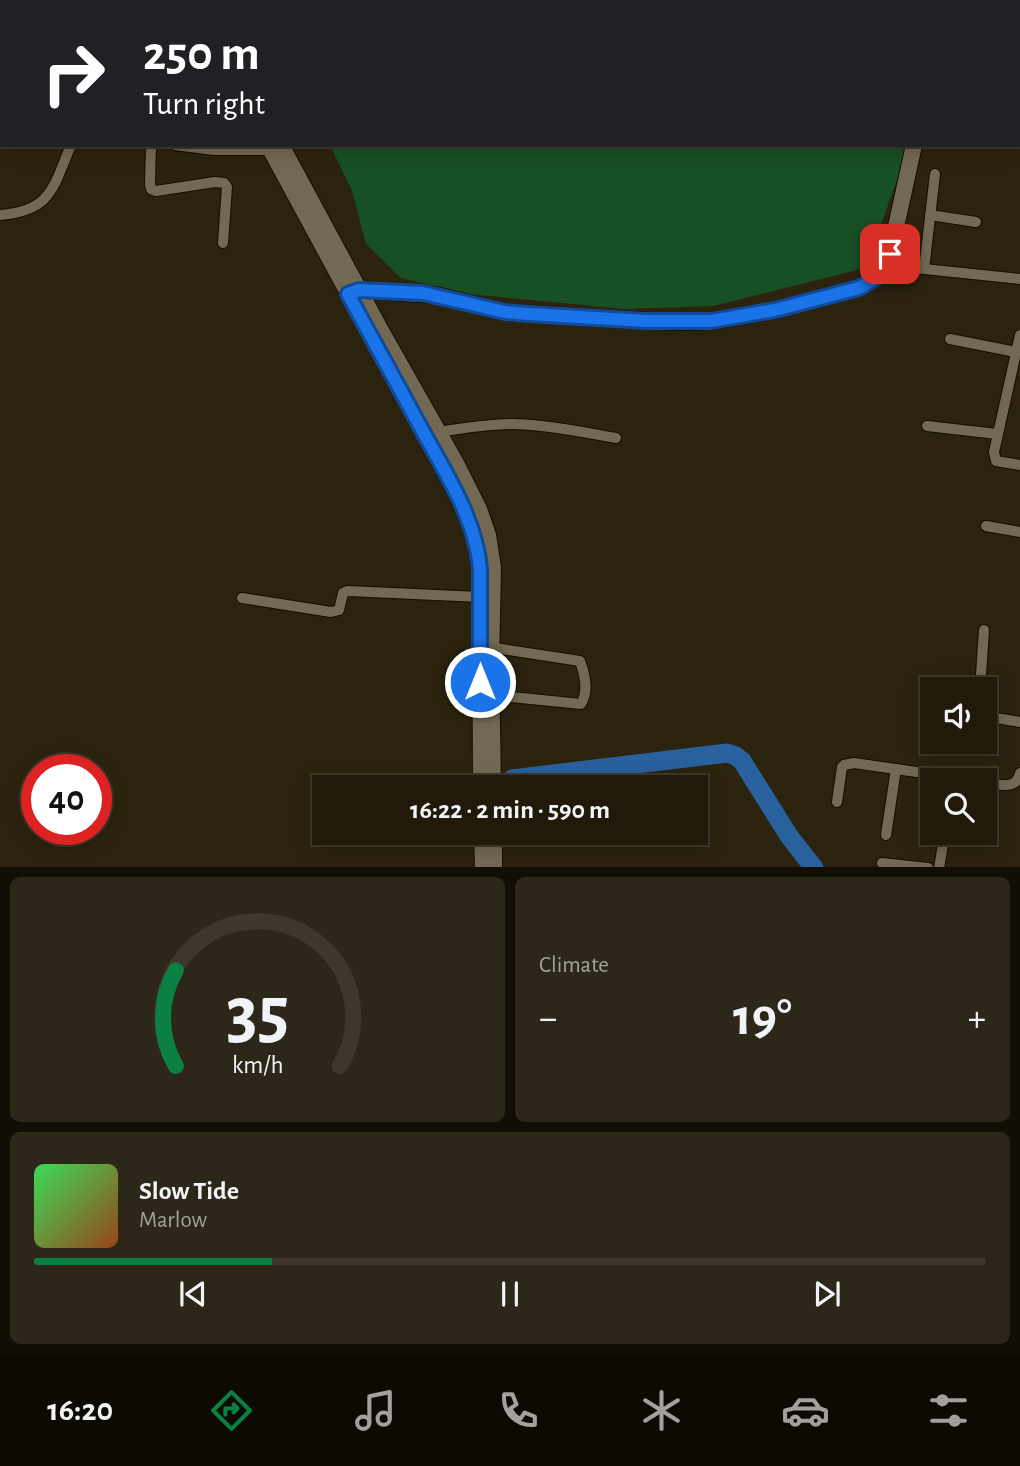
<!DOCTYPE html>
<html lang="en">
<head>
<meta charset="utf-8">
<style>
  :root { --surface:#211a0b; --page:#2d2719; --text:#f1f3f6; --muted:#a2a19d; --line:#3e382c; --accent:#0b8043 }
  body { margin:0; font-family:"Alegreya Sans",sans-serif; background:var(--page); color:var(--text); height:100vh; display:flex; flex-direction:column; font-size:26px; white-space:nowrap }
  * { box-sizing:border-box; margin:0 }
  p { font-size:23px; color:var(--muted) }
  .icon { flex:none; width:38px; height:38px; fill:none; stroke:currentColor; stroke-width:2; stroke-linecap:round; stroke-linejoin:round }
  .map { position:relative; height:867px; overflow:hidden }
  .details { display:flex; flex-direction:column; gap:10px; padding:10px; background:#120e06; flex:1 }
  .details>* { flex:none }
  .hud { position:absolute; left:0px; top:0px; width:1020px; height:147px; box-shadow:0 4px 18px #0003,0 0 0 2px var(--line); background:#202124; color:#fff; overflow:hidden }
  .fabs { position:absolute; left:920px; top:677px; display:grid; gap:14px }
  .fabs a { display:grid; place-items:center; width:77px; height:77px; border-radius:0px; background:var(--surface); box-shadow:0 4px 18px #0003,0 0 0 2px var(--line); font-size:35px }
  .speed { position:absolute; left:21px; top:754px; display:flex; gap:14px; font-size:35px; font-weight:700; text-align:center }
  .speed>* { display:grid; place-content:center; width:91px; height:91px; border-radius:50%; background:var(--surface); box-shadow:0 4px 18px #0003,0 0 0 2px var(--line); line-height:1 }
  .speed .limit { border:10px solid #d22; background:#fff; color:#111 }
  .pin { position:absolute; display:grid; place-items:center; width:60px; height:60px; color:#fff; margin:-30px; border-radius:14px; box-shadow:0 4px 10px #0006 }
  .me { position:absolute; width:77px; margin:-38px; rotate:0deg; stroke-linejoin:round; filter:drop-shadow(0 0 5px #0008) }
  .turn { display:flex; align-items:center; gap:24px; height:147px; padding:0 28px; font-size:32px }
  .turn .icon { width:91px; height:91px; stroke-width:2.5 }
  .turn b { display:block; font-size:49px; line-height:60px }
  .big { font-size:52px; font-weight:700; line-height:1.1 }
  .details .tile { flex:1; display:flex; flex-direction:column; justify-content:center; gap:10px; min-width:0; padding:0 24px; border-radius:10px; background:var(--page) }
  .details .dial { align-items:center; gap:0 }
  .dial svg { height:182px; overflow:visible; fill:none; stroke:var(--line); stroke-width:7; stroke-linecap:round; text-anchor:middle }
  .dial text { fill:var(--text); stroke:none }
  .song { display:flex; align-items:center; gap:21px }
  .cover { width:84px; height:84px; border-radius:10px; background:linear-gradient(135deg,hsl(130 70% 55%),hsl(20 70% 35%)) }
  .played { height:7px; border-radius:4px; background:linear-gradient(90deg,var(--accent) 25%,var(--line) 25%) }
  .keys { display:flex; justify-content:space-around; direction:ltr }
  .heat { display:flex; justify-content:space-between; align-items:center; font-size:38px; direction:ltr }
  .details .tiles { flex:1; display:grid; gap:10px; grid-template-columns:1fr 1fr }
  .tile:last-child { grid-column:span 2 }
  .trip { position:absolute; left:312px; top:775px; width:396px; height:70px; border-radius:0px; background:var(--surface); box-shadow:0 4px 18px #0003,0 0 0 2px var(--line); font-weight:700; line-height:70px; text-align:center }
  .tab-bar { display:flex; height:112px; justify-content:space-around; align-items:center; background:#0d0a04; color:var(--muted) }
  .tab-bar .icon { width:49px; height:49px }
  .tab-bar .on { color:var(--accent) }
  .tab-bar b { font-size:32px; color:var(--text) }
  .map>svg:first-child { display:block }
  .green { fill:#175023 }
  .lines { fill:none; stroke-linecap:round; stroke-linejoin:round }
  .river { stroke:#29619e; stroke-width:19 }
  .street-casing { stroke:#140c00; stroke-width:12 }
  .secondary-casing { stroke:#140c00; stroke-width:18 }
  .street { stroke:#736953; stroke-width:10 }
  .secondary { stroke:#736953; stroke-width:16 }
  .route-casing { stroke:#114b97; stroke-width:18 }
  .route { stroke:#1a73e8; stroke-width:12 }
</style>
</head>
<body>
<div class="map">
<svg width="1020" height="868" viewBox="0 0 1020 868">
  <rect width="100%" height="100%" fill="#2c230f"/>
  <g class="green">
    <rect x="316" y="0" width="617" height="2"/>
    <path d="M330,145H910L865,268L713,306L624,309L470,294L401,278L366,244L352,191Z"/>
  </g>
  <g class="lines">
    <path class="river" d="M512,779L727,753L736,756L742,761L789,836L814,868"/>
    <defs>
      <g id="street">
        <path d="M93,2L94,0"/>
        <path d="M0,74L2,75"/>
        <path d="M151,145L150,184L151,189L156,191L215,182L224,183L227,187L223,243"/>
        <path d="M175,145L214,150H270"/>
        <path d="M0,215C52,211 53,187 71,145"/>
        <path d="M930,215L976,222"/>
        <path d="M886,265L1020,279"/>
        <path d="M924,269L935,174"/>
        <path d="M1020,335L994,452L996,461L1020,465"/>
        <path d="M950,339L1016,352"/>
        <path d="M927,426L997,434"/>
        <path d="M438,432C463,428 489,424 514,424C549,425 582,432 616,438"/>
        <path d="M986,526L1020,532"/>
        <path d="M242,598L331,612L339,610L343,593L348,591L480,597"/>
        <path d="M488,647L580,661C585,675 589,691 581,704L492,695"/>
        <path d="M980,690L984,630"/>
        <path d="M985,712L996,718L1020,722"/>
        <path d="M985,782C999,785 1017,790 1020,773"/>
        <path d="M610,788V779"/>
        <path d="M837,802L842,767L844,765L854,763L972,780"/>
        <path d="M886,835L896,769"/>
        <path d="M882,863L928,868"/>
        <path d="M939,868L945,833"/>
      </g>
      <g id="secondary">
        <path d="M190,0L191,2"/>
        <path d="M206,0L207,2"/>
        <path d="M945,2L946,0"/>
        <path d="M268,145L446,474C462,505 477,533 480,568L481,788"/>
        <path d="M281,145L379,327L457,465L479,509L488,535L493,568L491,663L493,788"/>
        <path d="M352,292L359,290L435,295L505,312L626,320L685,322L711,321L736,317L775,310L859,288L876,278L886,265L890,254L914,145"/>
        <path d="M482,833L483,868"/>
        <path d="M494,833V868"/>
      </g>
    </defs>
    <use href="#street" class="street-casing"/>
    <use href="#secondary" class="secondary-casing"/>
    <use href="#street" class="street"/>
    <use href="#secondary" class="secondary"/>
  </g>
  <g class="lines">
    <defs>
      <path id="route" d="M480,682V568C475,516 444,471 420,426C396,382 372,338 348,294L359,290L423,293L505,312L529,314L646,321H711L775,310L859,288L876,278L886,265L890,254"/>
    </defs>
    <use href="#route" class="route-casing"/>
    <use href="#route" class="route"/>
  </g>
</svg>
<div class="fabs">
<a><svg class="icon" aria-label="sound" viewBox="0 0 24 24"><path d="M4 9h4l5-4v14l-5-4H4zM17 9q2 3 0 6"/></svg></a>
<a><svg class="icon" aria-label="search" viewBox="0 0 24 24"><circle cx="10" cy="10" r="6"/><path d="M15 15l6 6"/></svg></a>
</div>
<div class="speed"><div class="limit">40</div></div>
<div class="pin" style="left:890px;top:254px;background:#d93025"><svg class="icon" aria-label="arrive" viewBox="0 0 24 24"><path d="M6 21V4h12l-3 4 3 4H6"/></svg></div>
<svg class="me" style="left:480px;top:682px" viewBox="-20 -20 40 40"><circle r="17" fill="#1a73e8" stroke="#fff" stroke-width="3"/><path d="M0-11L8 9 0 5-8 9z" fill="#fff"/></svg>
<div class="trip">16:22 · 2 min · 590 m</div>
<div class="hud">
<div class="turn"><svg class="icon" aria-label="right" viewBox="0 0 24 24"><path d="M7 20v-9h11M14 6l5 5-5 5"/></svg><div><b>250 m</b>Turn right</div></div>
</div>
</div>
<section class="details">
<div class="tiles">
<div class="tile dial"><svg viewBox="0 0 100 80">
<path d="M14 69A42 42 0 1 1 86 69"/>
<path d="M14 69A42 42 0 0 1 14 27" stroke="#0b8043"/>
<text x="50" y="56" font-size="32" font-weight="700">35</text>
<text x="50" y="72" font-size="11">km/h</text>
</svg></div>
<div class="tile"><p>Climate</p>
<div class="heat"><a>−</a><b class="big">19°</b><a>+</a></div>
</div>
<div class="tile">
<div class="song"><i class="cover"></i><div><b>Slow Tide</b><p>Marlow</p></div></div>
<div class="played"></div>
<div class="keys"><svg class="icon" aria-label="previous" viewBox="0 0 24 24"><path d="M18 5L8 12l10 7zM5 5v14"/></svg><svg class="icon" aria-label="pause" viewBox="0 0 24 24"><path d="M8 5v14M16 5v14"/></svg><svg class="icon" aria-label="next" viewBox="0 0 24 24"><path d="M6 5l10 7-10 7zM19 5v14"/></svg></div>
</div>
</div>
</section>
<nav class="tab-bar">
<b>16:20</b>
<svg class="icon on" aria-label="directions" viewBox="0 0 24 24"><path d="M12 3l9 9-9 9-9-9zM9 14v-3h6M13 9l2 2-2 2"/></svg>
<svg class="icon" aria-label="music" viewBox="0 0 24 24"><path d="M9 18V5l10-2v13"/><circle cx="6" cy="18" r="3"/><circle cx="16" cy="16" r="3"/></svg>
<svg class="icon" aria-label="phone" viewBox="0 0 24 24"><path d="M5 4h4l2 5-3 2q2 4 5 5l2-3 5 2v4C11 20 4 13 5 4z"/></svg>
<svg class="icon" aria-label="climate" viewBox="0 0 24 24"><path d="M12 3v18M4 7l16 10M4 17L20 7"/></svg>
<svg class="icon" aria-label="car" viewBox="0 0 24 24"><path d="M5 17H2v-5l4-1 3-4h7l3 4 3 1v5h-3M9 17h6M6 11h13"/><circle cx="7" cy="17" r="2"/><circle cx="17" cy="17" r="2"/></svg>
<svg class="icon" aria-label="filters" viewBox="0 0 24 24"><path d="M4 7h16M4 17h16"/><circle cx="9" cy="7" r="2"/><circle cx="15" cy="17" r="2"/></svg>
</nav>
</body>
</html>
